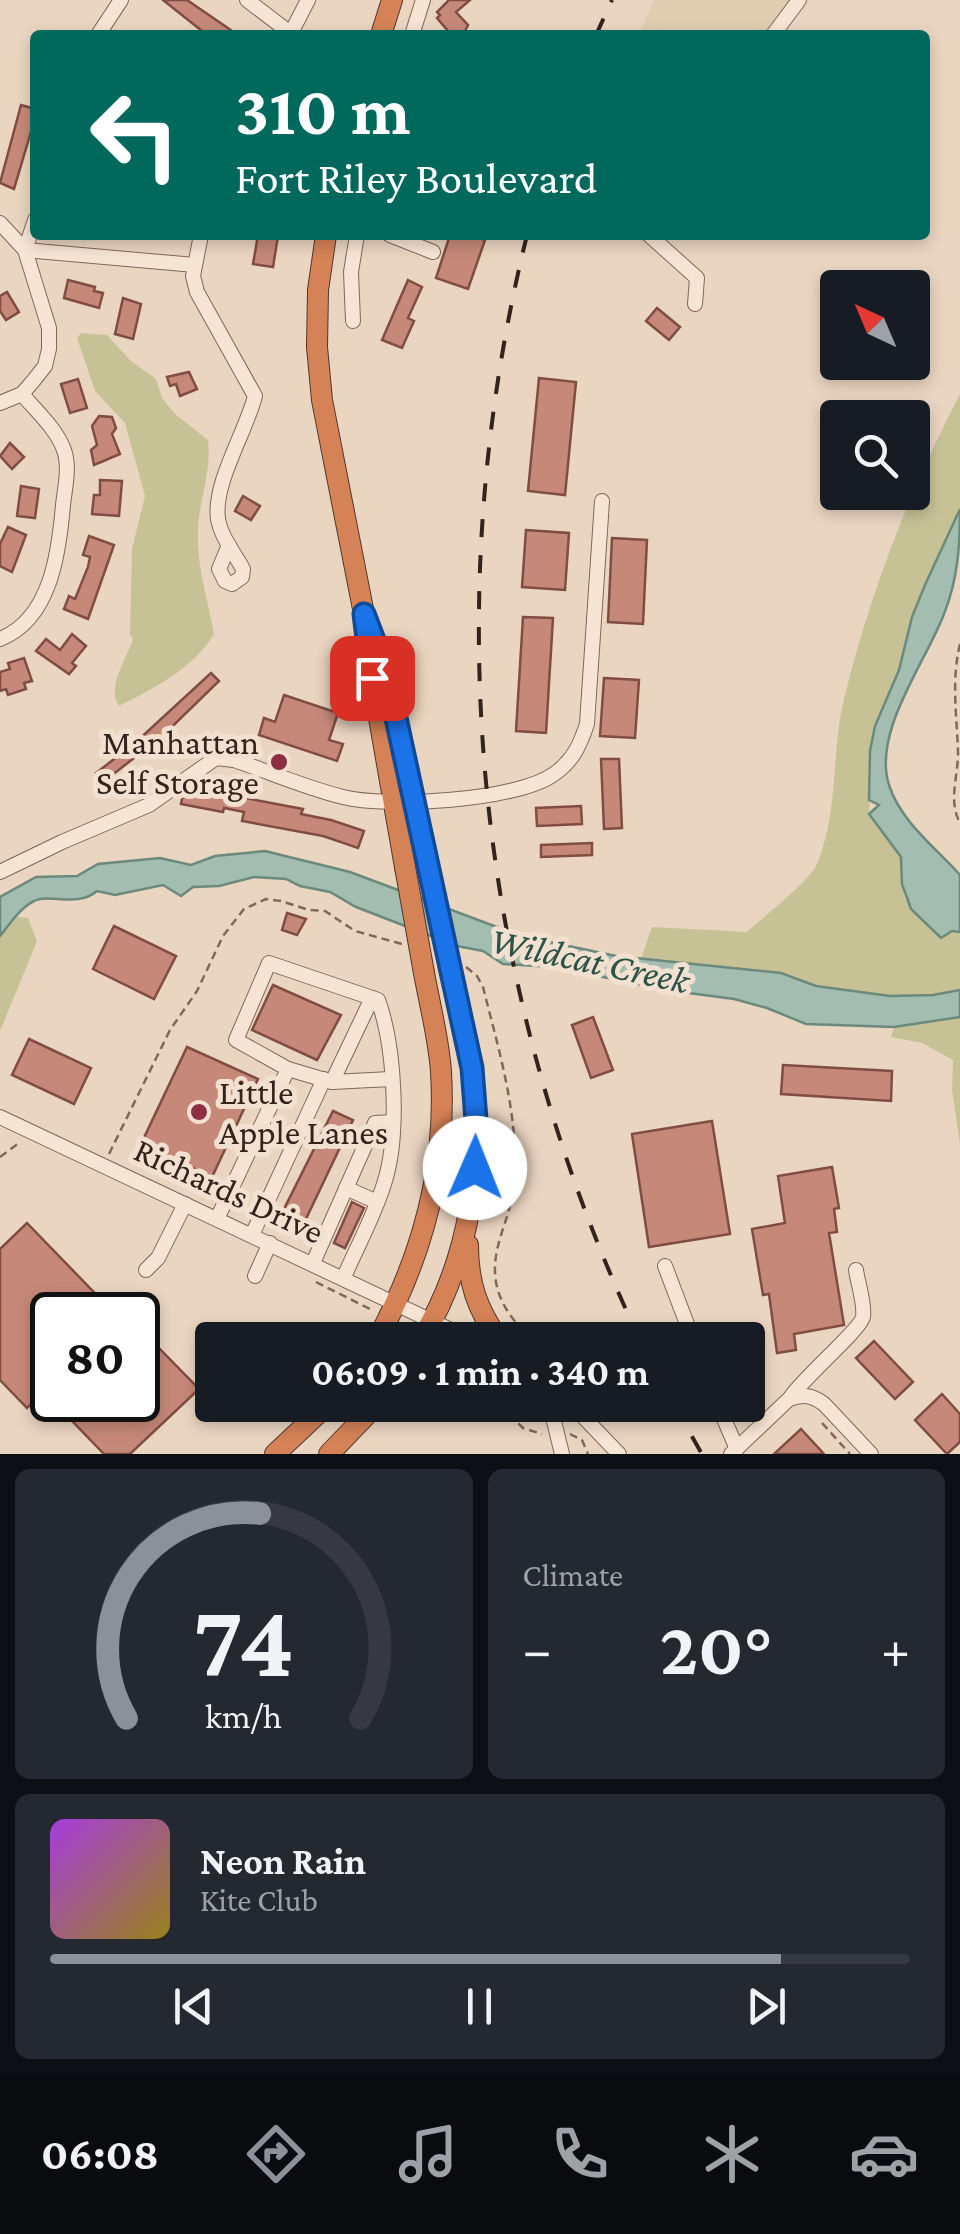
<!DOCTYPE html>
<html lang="en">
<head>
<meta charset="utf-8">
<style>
  :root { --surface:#171b24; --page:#242831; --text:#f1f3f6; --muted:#9ea1a6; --line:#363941; --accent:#8c9099 }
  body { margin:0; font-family:"Crimson Pro",serif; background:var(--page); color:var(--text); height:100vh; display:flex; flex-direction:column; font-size:38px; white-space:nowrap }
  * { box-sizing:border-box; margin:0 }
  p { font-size:32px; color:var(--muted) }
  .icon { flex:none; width:55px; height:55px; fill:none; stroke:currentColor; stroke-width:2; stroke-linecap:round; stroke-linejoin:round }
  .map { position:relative; height:1454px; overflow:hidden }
  .panel { display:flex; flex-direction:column; gap:15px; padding:15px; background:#0d0f14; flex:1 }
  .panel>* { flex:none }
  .top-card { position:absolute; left:30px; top:30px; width:900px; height:210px; border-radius:10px; box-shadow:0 5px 15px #0003; background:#00695c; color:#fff; overflow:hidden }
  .needle { width:65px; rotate:316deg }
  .controls { position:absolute; left:820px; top:270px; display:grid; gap:20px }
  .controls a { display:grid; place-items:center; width:110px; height:110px; border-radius:10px; background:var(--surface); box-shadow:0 5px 15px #0003; font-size:50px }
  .speed { position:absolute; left:30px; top:1292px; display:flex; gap:20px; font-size:50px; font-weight:700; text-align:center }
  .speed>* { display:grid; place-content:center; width:130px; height:130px; border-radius:50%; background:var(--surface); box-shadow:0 5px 15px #0003; line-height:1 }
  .speed .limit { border:5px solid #111; border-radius:15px; background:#fff; color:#111 }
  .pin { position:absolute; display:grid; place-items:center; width:85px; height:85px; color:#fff; margin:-42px; border-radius:20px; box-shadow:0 5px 15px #0006 }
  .me { position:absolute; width:110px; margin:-55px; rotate:1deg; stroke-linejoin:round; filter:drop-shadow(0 0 8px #0008) }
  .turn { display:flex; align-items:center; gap:35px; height:210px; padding:0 40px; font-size:45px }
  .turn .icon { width:130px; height:130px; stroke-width:2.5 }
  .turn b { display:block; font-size:70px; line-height:85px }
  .big { font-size:75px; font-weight:700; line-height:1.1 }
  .panel .widget { flex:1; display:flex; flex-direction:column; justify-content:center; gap:15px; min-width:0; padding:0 35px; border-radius:15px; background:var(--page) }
  .panel .dial { align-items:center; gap:0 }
  .dial svg { height:260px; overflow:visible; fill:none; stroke:var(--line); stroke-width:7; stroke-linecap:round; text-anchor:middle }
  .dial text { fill:var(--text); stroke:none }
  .song { display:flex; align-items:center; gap:30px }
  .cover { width:120px; height:120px; border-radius:15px; background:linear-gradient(135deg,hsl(280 70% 55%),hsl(50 70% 35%)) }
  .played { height:10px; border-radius:5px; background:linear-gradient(90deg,var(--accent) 85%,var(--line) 85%) }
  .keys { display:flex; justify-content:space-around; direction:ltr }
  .heat { display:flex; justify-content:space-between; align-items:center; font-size:55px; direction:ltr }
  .panel .tiles { flex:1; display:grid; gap:15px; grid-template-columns:1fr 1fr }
  .widget:last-child { grid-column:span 2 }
  .trip { position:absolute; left:195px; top:1322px; width:570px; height:100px; border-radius:10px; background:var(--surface); box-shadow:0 5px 15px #0003; font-weight:700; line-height:100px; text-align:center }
  .tabs { display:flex; height:160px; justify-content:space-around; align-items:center; background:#090b0e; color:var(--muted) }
  .tabs .icon { width:70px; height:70px }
  .tabs .current { color:var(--accent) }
  .tabs b { font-size:45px; color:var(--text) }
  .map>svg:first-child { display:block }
  .farmland { fill:#dfcdaf }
  .green { fill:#c7c296 }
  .water { fill:#a3bdb0; stroke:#6b8a7c; stroke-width:2.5 }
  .building { fill:#c68979; stroke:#804d42; stroke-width:2.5 }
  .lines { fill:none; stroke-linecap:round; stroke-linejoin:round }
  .minor-casing { stroke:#82675a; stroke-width:16 }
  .highway-casing { stroke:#50372e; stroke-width:22 }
  .path { stroke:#82675a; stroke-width:2.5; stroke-dasharray:8 5; stroke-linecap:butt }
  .minor { stroke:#f6e4d4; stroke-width:14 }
  .highway { stroke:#d58257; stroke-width:20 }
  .rail { stroke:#33231d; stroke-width:4; stroke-dasharray:18 18; stroke-linecap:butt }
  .highway-bridge-casing { stroke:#50372e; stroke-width:22; stroke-linecap:butt }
  .highway-bridge { stroke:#d58257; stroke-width:20 }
  .route-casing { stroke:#114b97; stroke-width:25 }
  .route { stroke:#1a73e8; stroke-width:18 }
  .poi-dot { fill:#8d2e44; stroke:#f2e1d0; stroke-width:4 }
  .labels { text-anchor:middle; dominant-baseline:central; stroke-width:10; stroke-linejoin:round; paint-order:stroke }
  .poi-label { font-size:35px; fill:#33231d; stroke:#f2e1d0; text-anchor:end }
  .street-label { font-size:35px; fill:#33231d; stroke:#f2e1d0 }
  .water-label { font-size:38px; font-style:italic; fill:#2d5248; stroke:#f2e1d0 }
</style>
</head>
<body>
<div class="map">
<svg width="960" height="1454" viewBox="0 0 960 1454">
  <rect width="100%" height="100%" fill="#ead5c1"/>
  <path class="farmland" d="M654,0H792L765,35H639Z"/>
  <g class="green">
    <path d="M81,333L107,335L130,360L156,379L162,398L175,414L208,440C212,473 198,501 198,534C197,568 208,600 214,634C194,668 153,689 119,706C106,687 127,659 133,639L130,634L132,549L145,496L125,423L95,391L77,338Z"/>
    <path d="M960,394V509L912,617L899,670L874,736L869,814L901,857L905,899L952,931L960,932V990L933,995L890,996L816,986L780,973L641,959L652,927L747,932C762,918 811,880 817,864C839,811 831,753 844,699C870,593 910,490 960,394Z"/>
    <path d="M0,915L28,918L37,941L0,1031Z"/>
    <path d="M960,1015V1144L952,1090L953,1060L922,1043L891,1037L894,1027Z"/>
  </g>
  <g class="water">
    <path d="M960,509C960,545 958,579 944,614C926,662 872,732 889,785C901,822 935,847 960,875V932L952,931L941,938L911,909L902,884L901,857L869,814L879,805L869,800L870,751L875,726L899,670L912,617L925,585Z"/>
    <path d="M265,851L350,872L521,936L616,956L781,973L816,986L890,996L933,995L960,990V1017L894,1027L806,1024L767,1008L734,999L666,990L555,967L503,964L483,951L457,946L356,907L330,892L300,886L286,879L254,877L219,886L193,887L181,896L163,885L115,895L97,891C77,908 50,893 34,901C21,907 9,925 0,936V897L36,877L77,876L98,864L160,858L191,865L215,856Z"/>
  </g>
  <g class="building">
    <path d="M163,0H187L238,35H207Z"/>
    <path d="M449,0H470L456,12L468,25L463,35L449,32L437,18L440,15L437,12Z"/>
    <path d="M21,105L35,109V118L14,189L0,183Z"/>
    <path d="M258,235L278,236L273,267L253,264Z"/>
    <path d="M450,235H469L485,240L468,289L436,278Z"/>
    <path d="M68,280L95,287L94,291L103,293L99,308L64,298Z"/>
    <path d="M408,280L422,287L408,318L414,321L402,348L382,340Z"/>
    <path d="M7,292L19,312L6,320L0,311V296Z"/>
    <path d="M123,298L141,304L133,339L115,334Z"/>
    <path d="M657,308L680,327L669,340L646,321Z"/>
    <path d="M189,372L197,389L180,396L176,384L170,386L167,377Z"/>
    <path d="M539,378L576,382L565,495L528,491Z"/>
    <path d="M78,379L87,408L70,413L61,384Z"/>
    <path d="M99,416L112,417L116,428L112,434L120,454L94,465L91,450L97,445L92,426Z"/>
    <path d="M10,443L24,457L12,469L0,456Z"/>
    <path d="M100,480L122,481L119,516L92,514L94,495H100Z"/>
    <path d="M21,486L39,489L35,518L17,516Z"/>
    <path d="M243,496L260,506L251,520L235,511Z"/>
    <path d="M8,527L26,535L12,572L0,566V544Z"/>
    <path d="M526,530L569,533L565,590L522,587Z"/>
    <path d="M89,536L114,545L88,619L64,609L69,596L75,599L88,567L90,557L83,555Z"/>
    <path d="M612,538L647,540L643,624L608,622Z"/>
    <path d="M523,617L553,618L546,733L516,731Z"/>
    <path d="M72,634L86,646L72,663L76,666L69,674L36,651L46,639L60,650Z"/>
    <path d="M24,658L32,681L24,683L26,689L8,695L6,689L0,691V672L10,669L8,663Z"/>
    <path d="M211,673L219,681L145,753L143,751L102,783L96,773L135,743Z"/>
    <path d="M604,678L639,680L635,738L600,736Z"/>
    <path d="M284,695L338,713L329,740L343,744L337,761L259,735L264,718L275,722Z"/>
    <path d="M601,759H619L622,828L604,829Z"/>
    <path d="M205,778L242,786L240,797L303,809L301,814L331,820L364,831L358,848L323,836L242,821L244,812L224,808L223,812L181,804L183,794L186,795L188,790L202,789Z"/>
    <path d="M581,806L582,824L537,826L536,808Z"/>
    <path d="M592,843V855L541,857V845Z"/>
    <path d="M287,913L306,919L297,935L282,930Z"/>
    <path d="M114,926L176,956L154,999L93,969Z"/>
    <path d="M273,985L341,1015L317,1060L252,1030Z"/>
    <path d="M593,1017L613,1070L591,1078L572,1025Z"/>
    <path d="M29,1039L91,1068L74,1104L12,1075Z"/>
    <path d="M187,1047L258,1079L212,1177L141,1144Z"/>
    <path d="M783,1065L892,1071L891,1101L781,1094Z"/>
    <path d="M333,1111L353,1120L304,1223L282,1213Z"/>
    <path d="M712,1121L730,1234L649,1247L632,1134Z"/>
    <path d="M832,1167L839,1208L834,1209L837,1232L829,1233L844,1325L794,1334L796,1350L777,1353L769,1294L763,1295L752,1229L785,1223L778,1176Z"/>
    <path d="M352,1202L364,1208L345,1248L334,1243Z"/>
    <path d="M27,1223L116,1315H52V1400H138V1333L146,1325L156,1326V1345L199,1389L130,1454H104L44,1392L27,1408L0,1380V1249Z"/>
    <path d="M874,1341L913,1382L895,1399L856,1358Z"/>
    <path d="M942,1394L960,1414V1442L947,1454L915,1420Z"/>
    <path d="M624,1405H655L631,1418Z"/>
    <path d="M801,1429L824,1454H774Z"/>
  </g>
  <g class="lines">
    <defs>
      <g id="minor">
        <path d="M247,0L293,35"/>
        <path d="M291,33L308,0"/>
        <path d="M98,35L121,0"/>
        <path d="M412,35L423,0"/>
        <path d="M773,35L799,0"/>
        <path d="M0,223L25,250L195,265"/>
        <path d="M201,235L193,276L197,292L255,396C246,432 213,483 218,519C221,537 235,554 243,569L242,577L232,584L225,581L219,569L229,545"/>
        <path d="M390,235L433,252"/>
        <path d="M649,235L697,278L695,304"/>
        <path d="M353,321L351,272L357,235"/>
        <path d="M0,403L22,394L34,380L45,366L49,349V328L25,250L35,220"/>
        <path d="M0,639C51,619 59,552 63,505C65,487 70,467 64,450C56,428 36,411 22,394"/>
        <path d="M0,872L62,842L149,805L216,758L234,760C270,772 306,788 343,797C387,808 517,801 554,774C573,761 580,745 587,724L602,501"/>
        <path d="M288,1069L332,1082L391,1079"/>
        <path d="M332,1082L372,998"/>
        <path d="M0,1117L472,1340"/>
        <path d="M346,1188L377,1202"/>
        <path d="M217,1219L288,1069L236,1040L269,963L378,1000C395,1047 400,1135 384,1184C374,1216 357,1247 344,1277"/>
        <path d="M252,1235L324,1079"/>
        <path d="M313,1263L375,1123L393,1122"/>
        <path d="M665,1266L693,1340"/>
        <path d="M146,1270L158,1258L185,1204"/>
        <path d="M255,1276L270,1243"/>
        <path d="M790,1398C803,1378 860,1330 863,1317C865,1303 858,1284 856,1270"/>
        <path d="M550,1405L562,1454"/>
        <path d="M572,1405L619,1454"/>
        <path d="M718,1405L737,1449"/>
        <path d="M731,1454L789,1399C803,1394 812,1395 824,1404L871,1454"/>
      </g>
      <g id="highway">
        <path d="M381,35L392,0"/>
        <path d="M326,235L318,290L317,347L322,400L364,614L372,678L405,867"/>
        <path d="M376,644L386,672L430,876"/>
        <path d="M468,1245C468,1283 477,1309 499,1340"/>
        <path d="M377,1340C422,1257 447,1168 441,1072C439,1040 430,1006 424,973"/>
        <path d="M421,1340C470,1260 484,1163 472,1070C468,1037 458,1004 450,972"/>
        <path d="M275,1454L327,1405"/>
        <path d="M329,1454L376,1405"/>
      </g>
    </defs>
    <use href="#minor" class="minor-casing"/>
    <use href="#highway" class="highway-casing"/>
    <g class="path">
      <path d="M960,644C951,681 957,716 958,753C958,777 948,801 960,823"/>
      <path d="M466,967L477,976L483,987C499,1051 520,1119 514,1185C511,1219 490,1247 496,1282C500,1306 516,1324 532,1340"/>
      <path d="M109,1154L170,1030L197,991L223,936L244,909L266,899L281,901L309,910L325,911L355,931L402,944"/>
      <path d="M0,1157L19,1143"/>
      <path d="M316,1282L372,1310"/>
      <path d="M500,1405L523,1428L542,1434"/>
      <path d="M822,1423L850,1454"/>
      <path d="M570,1434L582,1440L588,1454"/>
    </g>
    <use href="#minor" class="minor"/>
    <use href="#highway" class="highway"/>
    <g class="rail">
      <path d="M596,35L612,0"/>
      <path d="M527,235C435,608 476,994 640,1340"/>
      <path d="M674,1405L702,1454"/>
    </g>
    <defs>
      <g id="highway-bridge">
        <path d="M405,867L424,973"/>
        <path d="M430,876L450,972"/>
      </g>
    </defs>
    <use href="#highway-bridge" class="highway-bridge-casing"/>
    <use href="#highway-bridge" class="highway-bridge"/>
  </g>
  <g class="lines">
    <defs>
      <path id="route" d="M372,678L364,614L386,672L472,1068L476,1120L475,1168"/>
    </defs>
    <use href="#route" class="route-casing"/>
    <use href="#route" class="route"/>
  </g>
  <g class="poi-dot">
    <circle cx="279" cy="762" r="10"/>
    <circle cx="199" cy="1112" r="10"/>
  </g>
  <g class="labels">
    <g class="poi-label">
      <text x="259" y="742">Manhattan<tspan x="259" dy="40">Self Storage</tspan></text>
      <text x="219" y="1092" text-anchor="start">Little<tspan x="219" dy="40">Apple Lanes</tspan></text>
    </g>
    <g class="street-label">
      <text transform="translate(229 1191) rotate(25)">Richards Drive</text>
    </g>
    <g class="water-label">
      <text transform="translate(590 960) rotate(12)">Wildcat Creek</text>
    </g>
  </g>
</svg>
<div class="controls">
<a><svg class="needle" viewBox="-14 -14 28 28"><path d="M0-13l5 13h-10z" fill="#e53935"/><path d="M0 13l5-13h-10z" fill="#9ea1a6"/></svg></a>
<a><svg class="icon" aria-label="search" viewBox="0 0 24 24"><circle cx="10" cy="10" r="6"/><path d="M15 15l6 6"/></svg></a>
</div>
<div class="speed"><div class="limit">80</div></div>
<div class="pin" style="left:372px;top:678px;background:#d93025"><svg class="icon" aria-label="arrive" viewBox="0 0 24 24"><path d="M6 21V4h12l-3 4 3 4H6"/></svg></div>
<svg class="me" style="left:475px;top:1168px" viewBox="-20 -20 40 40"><circle r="19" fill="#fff"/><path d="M0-13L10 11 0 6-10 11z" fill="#1a73e8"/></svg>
<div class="trip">06:09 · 1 min · 340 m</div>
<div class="top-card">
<div class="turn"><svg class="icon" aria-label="left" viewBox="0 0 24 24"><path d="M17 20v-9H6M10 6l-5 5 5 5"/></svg><div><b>310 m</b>Fort Riley Boulevard</div></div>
</div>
</div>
<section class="panel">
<div class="tiles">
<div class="widget dial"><svg viewBox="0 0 100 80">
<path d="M14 69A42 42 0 1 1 86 69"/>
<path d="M14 69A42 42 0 0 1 55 6" stroke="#8c9099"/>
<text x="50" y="56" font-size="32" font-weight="700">74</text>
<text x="50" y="72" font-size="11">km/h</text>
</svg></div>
<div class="widget"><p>Climate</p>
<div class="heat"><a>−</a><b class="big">20°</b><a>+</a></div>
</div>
<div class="widget">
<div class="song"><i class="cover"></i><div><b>Neon Rain</b><p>Kite Club</p></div></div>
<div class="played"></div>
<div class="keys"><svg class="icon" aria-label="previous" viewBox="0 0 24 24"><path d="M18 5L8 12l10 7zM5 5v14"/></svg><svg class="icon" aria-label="pause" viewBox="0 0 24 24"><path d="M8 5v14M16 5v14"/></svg><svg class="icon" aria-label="next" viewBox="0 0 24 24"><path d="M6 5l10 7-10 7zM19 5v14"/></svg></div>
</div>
</div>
</section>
<nav class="tabs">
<b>06:08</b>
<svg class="icon current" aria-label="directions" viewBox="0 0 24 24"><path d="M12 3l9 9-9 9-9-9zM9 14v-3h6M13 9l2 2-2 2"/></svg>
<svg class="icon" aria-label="music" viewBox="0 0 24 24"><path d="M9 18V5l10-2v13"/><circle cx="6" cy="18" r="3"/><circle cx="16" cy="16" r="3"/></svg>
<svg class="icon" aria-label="phone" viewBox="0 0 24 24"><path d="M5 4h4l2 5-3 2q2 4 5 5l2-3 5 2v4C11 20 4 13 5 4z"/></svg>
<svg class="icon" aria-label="climate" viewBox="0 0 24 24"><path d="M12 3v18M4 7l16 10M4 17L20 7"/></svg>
<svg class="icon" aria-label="car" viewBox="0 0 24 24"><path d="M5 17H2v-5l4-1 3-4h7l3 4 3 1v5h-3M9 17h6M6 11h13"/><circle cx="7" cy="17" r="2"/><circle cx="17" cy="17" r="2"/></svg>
</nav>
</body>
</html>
